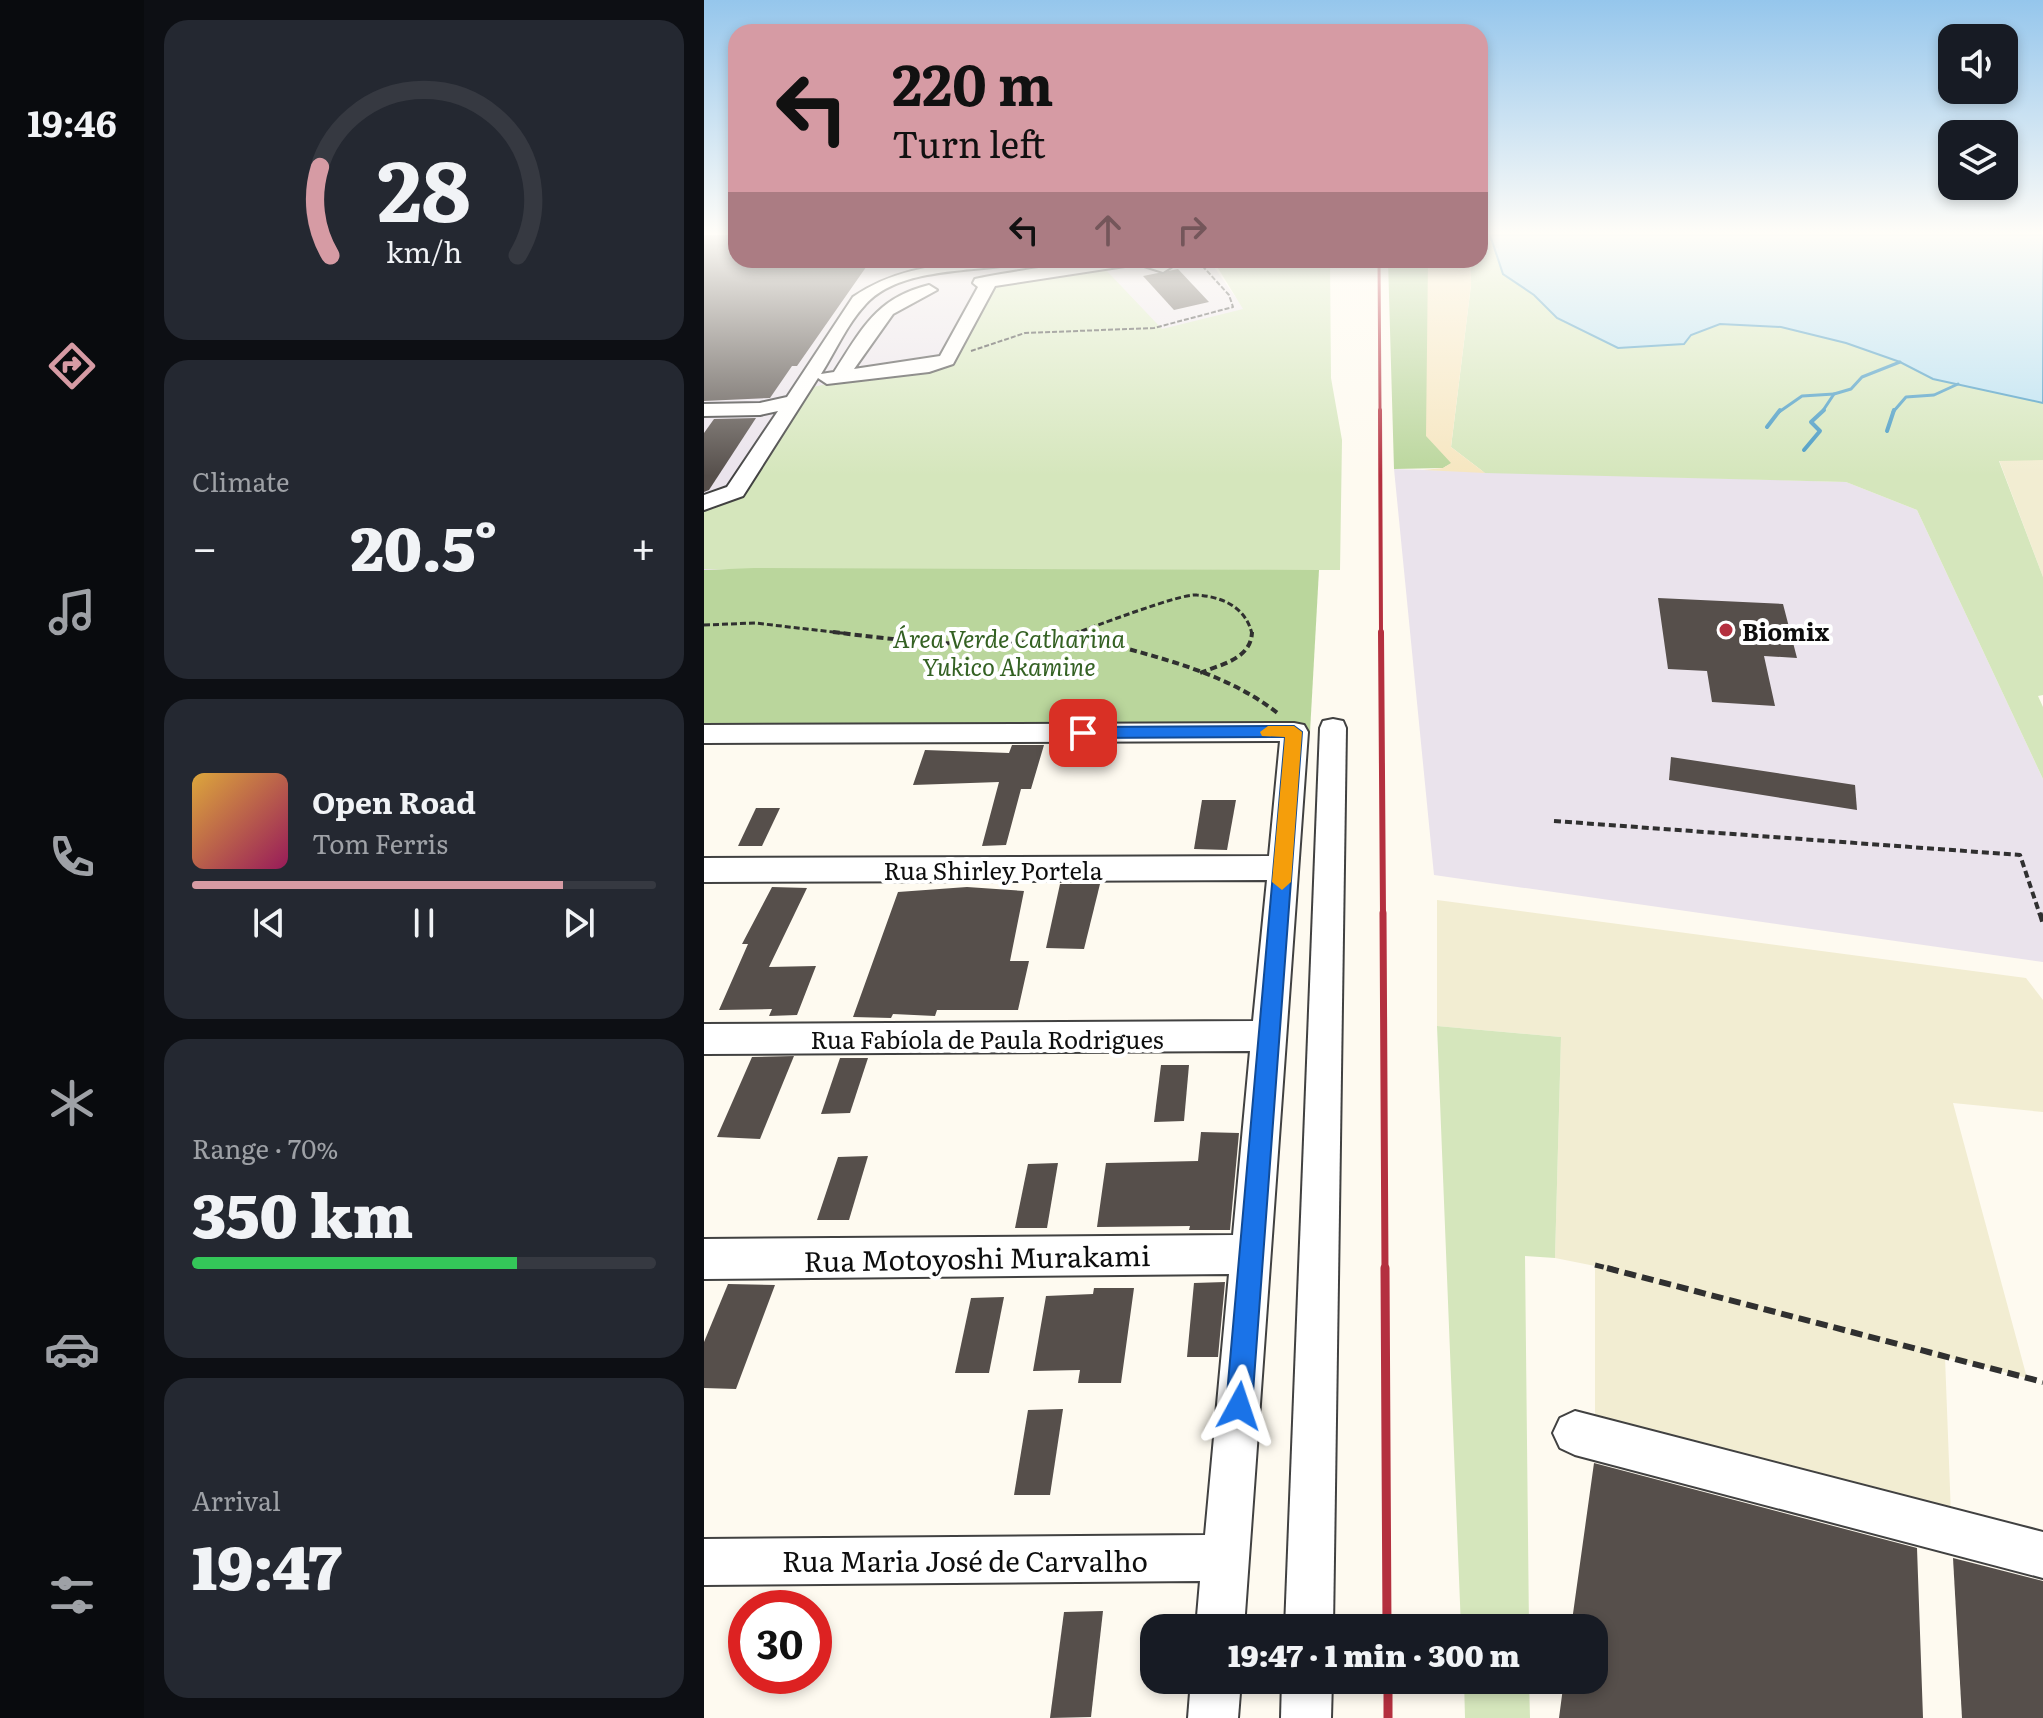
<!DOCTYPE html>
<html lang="en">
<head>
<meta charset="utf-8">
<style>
  :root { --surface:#171b24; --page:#242831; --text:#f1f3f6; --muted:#9ea1a6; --line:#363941; --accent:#d69ba4 }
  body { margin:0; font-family:Literata,serif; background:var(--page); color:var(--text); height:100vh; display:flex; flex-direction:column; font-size:30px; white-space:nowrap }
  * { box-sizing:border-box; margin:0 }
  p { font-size:26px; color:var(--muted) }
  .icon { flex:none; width:44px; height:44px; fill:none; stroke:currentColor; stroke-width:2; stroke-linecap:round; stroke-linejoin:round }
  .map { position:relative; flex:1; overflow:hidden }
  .drawer { display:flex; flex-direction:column; gap:20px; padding:20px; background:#0d0f14; width:560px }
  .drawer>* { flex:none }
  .top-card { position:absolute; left:24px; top:24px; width:760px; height:244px; border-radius:24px; box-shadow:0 4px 12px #0003; background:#d69ba4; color:#111; overflow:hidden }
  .buttons { position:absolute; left:1234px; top:24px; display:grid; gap:16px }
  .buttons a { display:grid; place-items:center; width:80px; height:80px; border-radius:16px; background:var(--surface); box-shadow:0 4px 12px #0003; font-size:40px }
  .speed { position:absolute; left:24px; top:1590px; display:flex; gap:16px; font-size:40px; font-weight:700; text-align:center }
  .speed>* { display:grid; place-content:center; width:104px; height:104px; border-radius:50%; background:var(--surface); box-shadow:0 4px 12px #0003; line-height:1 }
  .speed .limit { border:12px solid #d22; background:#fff; color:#111 }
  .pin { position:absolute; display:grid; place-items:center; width:68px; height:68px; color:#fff; margin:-34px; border-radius:16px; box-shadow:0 4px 12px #0006 }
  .me { position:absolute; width:88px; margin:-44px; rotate:5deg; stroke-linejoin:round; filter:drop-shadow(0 0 6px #0008) }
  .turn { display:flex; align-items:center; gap:28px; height:168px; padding:0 32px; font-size:36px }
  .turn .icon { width:104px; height:104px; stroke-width:2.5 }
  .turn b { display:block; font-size:56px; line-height:68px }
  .lanes { display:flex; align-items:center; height:76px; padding:0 32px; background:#0003; justify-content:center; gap:40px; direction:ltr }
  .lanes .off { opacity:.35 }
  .big { font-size:60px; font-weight:800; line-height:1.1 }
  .drawer .widget { flex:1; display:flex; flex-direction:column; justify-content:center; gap:12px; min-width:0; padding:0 28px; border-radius:24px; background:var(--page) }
  .drawer .dial { align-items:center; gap:0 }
  .dial svg { height:208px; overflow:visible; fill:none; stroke:var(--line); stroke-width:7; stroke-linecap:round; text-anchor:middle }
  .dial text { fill:var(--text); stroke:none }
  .song { display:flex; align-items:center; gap:24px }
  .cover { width:96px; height:96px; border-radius:12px; background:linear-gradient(135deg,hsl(40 70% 55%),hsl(330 70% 35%)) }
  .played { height:8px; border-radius:4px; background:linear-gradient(90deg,var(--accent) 80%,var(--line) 80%) }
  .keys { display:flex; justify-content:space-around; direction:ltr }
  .heat { display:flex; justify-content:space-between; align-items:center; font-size:44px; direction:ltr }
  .charge { height:12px; border-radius:6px; background:linear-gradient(90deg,#34c759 70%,var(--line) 0) }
  .trip { position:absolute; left:436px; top:1614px; width:468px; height:80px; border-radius:24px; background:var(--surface); box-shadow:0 4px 12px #0003; font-weight:800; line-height:80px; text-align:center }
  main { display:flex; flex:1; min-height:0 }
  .menu { display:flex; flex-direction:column; width:144px; justify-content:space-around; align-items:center; background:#090b0e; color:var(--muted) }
  .menu .icon { width:56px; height:56px }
  .menu .active { color:var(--accent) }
  .menu b { font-size:36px; color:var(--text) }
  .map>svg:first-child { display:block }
  .industrial { fill:#eae3ec }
  .farmland { fill:#f2edd2 }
  .green { fill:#d5e6bc }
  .forest { fill:#bad69c }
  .sand { fill:#f6e6c0 }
  .water { fill:#b8e0f2; stroke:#4599c3; stroke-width:2 }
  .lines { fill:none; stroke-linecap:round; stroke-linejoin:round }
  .stream-far1 { stroke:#4599c3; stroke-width:3 }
  .stream { stroke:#4599c3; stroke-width:4 }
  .building { fill:#564f4b }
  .minor-casing { stroke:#414141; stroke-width:4 }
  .path-far4 { stroke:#303030; stroke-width:2; stroke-dasharray:5 2; stroke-linecap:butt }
  .path-far3 { stroke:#303030; stroke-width:3; stroke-dasharray:6 3; stroke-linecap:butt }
  .path-far2 { stroke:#303030; stroke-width:4; stroke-dasharray:7 4; stroke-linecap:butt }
  .path-far1 { stroke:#303030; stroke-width:5; stroke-dasharray:9 5; stroke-linecap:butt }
  .path { stroke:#303030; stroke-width:6; stroke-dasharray:12 6; stroke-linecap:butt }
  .minor { fill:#fff; fill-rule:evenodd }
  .rail-far4 { stroke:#b4303f; stroke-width:3 }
  .rail-far3 { stroke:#b4303f; stroke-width:4 }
  .rail-far2 { stroke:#b4303f; stroke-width:6 }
  .rail-far1 { stroke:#b4303f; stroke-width:7 }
  .rail { stroke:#b4303f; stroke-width:9 }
  .route { fill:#1a73e8; stroke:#114b97; stroke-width:2 }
  .slow { fill:#f59e0b }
  .poi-dot { fill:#b4303f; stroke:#fff; stroke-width:3 }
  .labels { text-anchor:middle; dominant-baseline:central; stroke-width:8; stroke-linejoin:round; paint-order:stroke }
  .poi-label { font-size:24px; font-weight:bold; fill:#0e0e0e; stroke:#fff; text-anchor:start }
  .park-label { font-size:24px; font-style:italic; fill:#346123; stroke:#fff }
  .street-label { font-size:24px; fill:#0e0e0e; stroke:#fff }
  .near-street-label { font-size:28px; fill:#0e0e0e; stroke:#fff }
</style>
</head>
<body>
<main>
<nav class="menu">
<b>19:46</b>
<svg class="icon active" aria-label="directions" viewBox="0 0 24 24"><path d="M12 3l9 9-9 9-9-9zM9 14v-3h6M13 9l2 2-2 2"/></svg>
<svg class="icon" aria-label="music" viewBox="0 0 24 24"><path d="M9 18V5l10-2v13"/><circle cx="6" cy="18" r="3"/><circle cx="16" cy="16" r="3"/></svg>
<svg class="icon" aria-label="phone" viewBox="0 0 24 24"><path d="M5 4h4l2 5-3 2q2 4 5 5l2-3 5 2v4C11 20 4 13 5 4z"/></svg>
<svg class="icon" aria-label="climate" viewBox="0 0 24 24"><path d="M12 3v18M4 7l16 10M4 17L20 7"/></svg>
<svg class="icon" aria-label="car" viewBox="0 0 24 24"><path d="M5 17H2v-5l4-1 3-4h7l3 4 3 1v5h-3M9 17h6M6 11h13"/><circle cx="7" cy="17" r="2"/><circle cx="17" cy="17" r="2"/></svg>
<svg class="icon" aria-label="filters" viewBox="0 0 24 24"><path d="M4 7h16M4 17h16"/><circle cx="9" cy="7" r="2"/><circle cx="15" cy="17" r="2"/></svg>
</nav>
<section class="drawer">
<div class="widget dial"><svg viewBox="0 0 100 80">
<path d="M14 69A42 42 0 1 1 86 69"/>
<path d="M14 69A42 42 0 0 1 10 35" stroke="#d69ba4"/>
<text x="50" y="56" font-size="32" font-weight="700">28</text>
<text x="50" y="72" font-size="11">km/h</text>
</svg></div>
<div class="widget"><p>Climate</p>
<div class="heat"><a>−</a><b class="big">20.5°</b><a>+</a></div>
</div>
<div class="widget">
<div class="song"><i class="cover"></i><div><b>Open Road</b><p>Tom Ferris</p></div></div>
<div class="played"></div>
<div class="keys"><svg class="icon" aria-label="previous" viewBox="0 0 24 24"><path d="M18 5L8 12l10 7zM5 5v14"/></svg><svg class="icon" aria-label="pause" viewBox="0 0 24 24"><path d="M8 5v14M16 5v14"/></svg><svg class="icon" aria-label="next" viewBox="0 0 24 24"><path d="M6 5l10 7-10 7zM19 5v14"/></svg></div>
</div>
<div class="widget"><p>Range · 70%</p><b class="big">350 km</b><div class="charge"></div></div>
<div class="widget"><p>Arrival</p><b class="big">19:47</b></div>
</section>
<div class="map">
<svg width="1339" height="1718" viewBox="0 0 1339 1718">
  <rect width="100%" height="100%" fill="#fefaf0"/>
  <g class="industrial">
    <path d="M0,235L32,260H505L540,309L50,568L0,570Z"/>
    <path d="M690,469L1142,482L1213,510L1339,779V962L730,875Z"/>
  </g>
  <g class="farmland">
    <path d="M1295,460H1339V577Z"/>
    <path d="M733,900L1322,978L1339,1000V1112L1249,1103L1323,1378L1241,1357L1248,1541L891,1452V1266L851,1258L857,1037L733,1026Z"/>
  </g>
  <g class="green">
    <path d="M776,235H786L793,254L853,318L914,348L980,344L987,335L1016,324L1077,327L1142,343L1196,362L1229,379L1339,403V460L1295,461L1339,577V695L1334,696L1339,707V779L1213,510L1142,482L781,473L747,447L767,285L766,260H776Z"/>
    <path d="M509,260H626L627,378L638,440L636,570L0,569V503L21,497L89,401L109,387L246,358L294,282L401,269L458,329L539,309Z"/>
    <path d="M733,1026L857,1037L851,1258L821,1256L825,1628H757Z"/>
    <path d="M760,1680H825L826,1718H761Z"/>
  </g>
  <g class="forest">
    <path d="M684,260H724L725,300L748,463L739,468L690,469Z"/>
    <path d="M50,568L615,570L606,732L0,734V570Z"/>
  </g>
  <path class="sand" d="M724,260H766L767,285L747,447L781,473L719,470L739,468L747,463L722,436Z"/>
  <path class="water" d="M786,235H1339V403L1229,379L1196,362L1142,343L1077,327L1016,324L987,335L980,344L914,348L853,318L830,295L799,274Z"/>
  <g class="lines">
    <g class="stream-far1">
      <path d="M1075,412L1098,396L1130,394"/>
      <path d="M1118,412L1130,394L1147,389L1158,377L1196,362"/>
      <path d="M1189,412L1202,397L1230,395L1254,384"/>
    </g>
    <g class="stream">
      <path d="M1063,427L1076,410"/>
      <path d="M1183,431L1190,410"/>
      <path d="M1100,450L1116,431L1107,422L1120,410"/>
    </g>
  </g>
  <g class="building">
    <path d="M0,235H32V260H167L93,366H88L66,398L0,401Z"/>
    <path d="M474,269L505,302L470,310L439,276Z"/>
    <path d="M52,418L5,490L0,492V433L10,419Z"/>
    <path d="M954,598L1079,604L1093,658L1060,656L1071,706L1008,702L1003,671L964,669Z"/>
    <path d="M308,745H340L327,789H317L302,845L278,846L295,782L209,785L221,750L305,753Z"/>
    <path d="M967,757L1151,785L1153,810L965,780Z"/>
    <path d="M498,800H532L523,850L490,849Z"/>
    <path d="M52,808H76L58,846H34Z"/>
    <path d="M356,884H396L380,949L342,948Z"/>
    <path d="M68,887L103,888L65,967L112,966L93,1015L65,1016L68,1009L15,1010L44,944H38Z"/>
    <path d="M263,887L320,891L306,961H325L314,1010H233L231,1016L189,1014L187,1018L149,1017L194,892Z"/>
    <path d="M90,1056L56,1139L13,1137L48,1057Z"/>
    <path d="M136,1058H164L146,1113L117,1114Z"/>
    <path d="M457,1065H485L480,1121L450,1122Z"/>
    <path d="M497,1132L535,1133L526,1230H485L486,1226L393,1227L402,1163L494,1161Z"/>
    <path d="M164,1156L145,1220H113L134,1157Z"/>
    <path d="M354,1163L343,1228H311L324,1164Z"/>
    <path d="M521,1282L514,1357H483L490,1283Z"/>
    <path d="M24,1284L71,1285L32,1389L0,1388V1342Z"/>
    <path d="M390,1288H430L417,1383H374L376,1370L329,1371L342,1296L389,1294Z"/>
    <path d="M300,1297L285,1373H251L267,1298Z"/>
    <path d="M359,1409L346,1495H310L324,1410Z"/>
    <path d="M890,1463L1213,1548L1219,1718H855L860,1680H890V1628H867Z"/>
    <path d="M1249,1558L1339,1581V1718H1258Z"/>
    <path d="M399,1611L387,1717L346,1718L360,1612Z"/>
  </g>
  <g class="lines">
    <defs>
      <g id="minor">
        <path d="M272,260H312L304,265C260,272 193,269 161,305C143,324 131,352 117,374L130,372C158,329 172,298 225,285L233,290L189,314L150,369L236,356L274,287L269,283L271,279C303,272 447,248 467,267L459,272L434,264L291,286L249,364L225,372L123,384L114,378L39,496L0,510V495L23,487L74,411L56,415L0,416V404L56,403L83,397L149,297C186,271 227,266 272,260Z"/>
        <path d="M629,719L639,721L642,728L629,1628H581L616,728L619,721Z"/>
        <path d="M590,723L600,725L604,732L540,1628H492L496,1581L0,1585V1539L501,1535L525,1274L0,1279V1239L529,1235L546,1051L0,1054V1024L549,1021L563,880L0,882V858L565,856L576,741L0,743V725Z"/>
        <path d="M871,1411L1339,1532V1578L871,1455L856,1448L849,1433L856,1418Z"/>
        <path d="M487,1680H537L534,1718H484Z"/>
        <path d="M578,1680H628L627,1718H577Z"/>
      </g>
    </defs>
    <use href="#minor" class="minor-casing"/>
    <path class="path-far4" d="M267,351L321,333L450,328L529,307L525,295L493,260"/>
    <g class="path-far3">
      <path d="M0,625L51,623L146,634"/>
      <path d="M369,634C390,627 477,593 493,595C520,597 542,608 548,634"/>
    </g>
    <g class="path-far2">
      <path d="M129,632C201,641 307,654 375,632"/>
      <path d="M373,635C442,655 519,669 576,715"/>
      <path d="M496,673C518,664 547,659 548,632"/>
      <path d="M850,821L1316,855L1336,915"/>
    </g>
    <g class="path-far1">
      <path d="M1336,913L1339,923"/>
      <path d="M891,1265L911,1270"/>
    </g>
    <path class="path" d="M903,1268L1339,1382"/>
    <use href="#minor" class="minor"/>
    <path class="rail-far4" d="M675,260L676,412"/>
    <path class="rail-far3" d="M676,410L677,634"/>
    <path class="rail-far2" d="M677,632L679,915"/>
    <path class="rail-far1" d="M679,913L681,1270"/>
    <g class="rail">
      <path d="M681,1268L683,1628"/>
      <path d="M684,1680V1718"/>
    </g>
  </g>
  <linearGradient id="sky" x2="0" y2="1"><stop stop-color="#95c6ec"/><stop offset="0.49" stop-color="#fffdf8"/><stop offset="1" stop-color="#fffdf8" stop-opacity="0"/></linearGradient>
  <rect width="1339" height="476" fill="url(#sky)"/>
  <path class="route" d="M590,726L598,732L548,1406L544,1415L535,1419L525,1415L522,1406L581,737L379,738L371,733L379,727Z"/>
  <path class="slow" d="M564,726H590L598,732L587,882L578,890L568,882L581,737L558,736L556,732Z"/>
  <circle class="poi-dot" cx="1022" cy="630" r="8"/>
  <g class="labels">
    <g class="poi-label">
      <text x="1038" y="630">Biomix</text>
    </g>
    <g class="park-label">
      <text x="305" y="637">Área Verde Catharina<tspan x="305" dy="28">Yukico Akamine</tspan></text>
    </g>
    <g class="street-label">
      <text x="289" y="869">Rua Shirley Portela</text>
      <text x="283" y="1038">Rua Fabíola de Paula Rodrigues</text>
    </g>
    <g class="near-street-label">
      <text transform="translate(273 1257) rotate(-1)">Rua Motoyoshi Murakami</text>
      <text x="261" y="1560">Rua Maria José de Carvalho</text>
    </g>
  </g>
</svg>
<div class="buttons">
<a><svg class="icon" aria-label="sound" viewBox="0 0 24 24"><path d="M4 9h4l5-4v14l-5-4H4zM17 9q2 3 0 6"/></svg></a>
<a><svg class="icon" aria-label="layers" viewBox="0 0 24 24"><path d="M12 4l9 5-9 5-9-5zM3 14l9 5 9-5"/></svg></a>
</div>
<div class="speed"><div class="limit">30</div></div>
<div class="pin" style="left:379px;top:733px;background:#d93025"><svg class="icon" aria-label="arrive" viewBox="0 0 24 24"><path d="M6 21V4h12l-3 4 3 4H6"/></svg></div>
<svg class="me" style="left:535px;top:1406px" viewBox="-20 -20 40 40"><path d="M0-17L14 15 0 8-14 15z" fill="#1a73e8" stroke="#fff" stroke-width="4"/></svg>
<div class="trip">19:47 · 1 min · 300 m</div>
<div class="top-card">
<div class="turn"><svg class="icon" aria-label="left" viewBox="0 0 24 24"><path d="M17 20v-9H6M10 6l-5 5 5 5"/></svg><div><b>220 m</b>Turn left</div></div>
<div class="lanes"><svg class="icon" aria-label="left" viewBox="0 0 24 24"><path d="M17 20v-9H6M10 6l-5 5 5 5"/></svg><svg class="icon off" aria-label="ahead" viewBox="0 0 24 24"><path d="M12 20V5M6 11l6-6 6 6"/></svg><svg class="icon off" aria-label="right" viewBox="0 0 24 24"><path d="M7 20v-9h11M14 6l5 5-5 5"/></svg></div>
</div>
</div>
</main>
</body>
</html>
